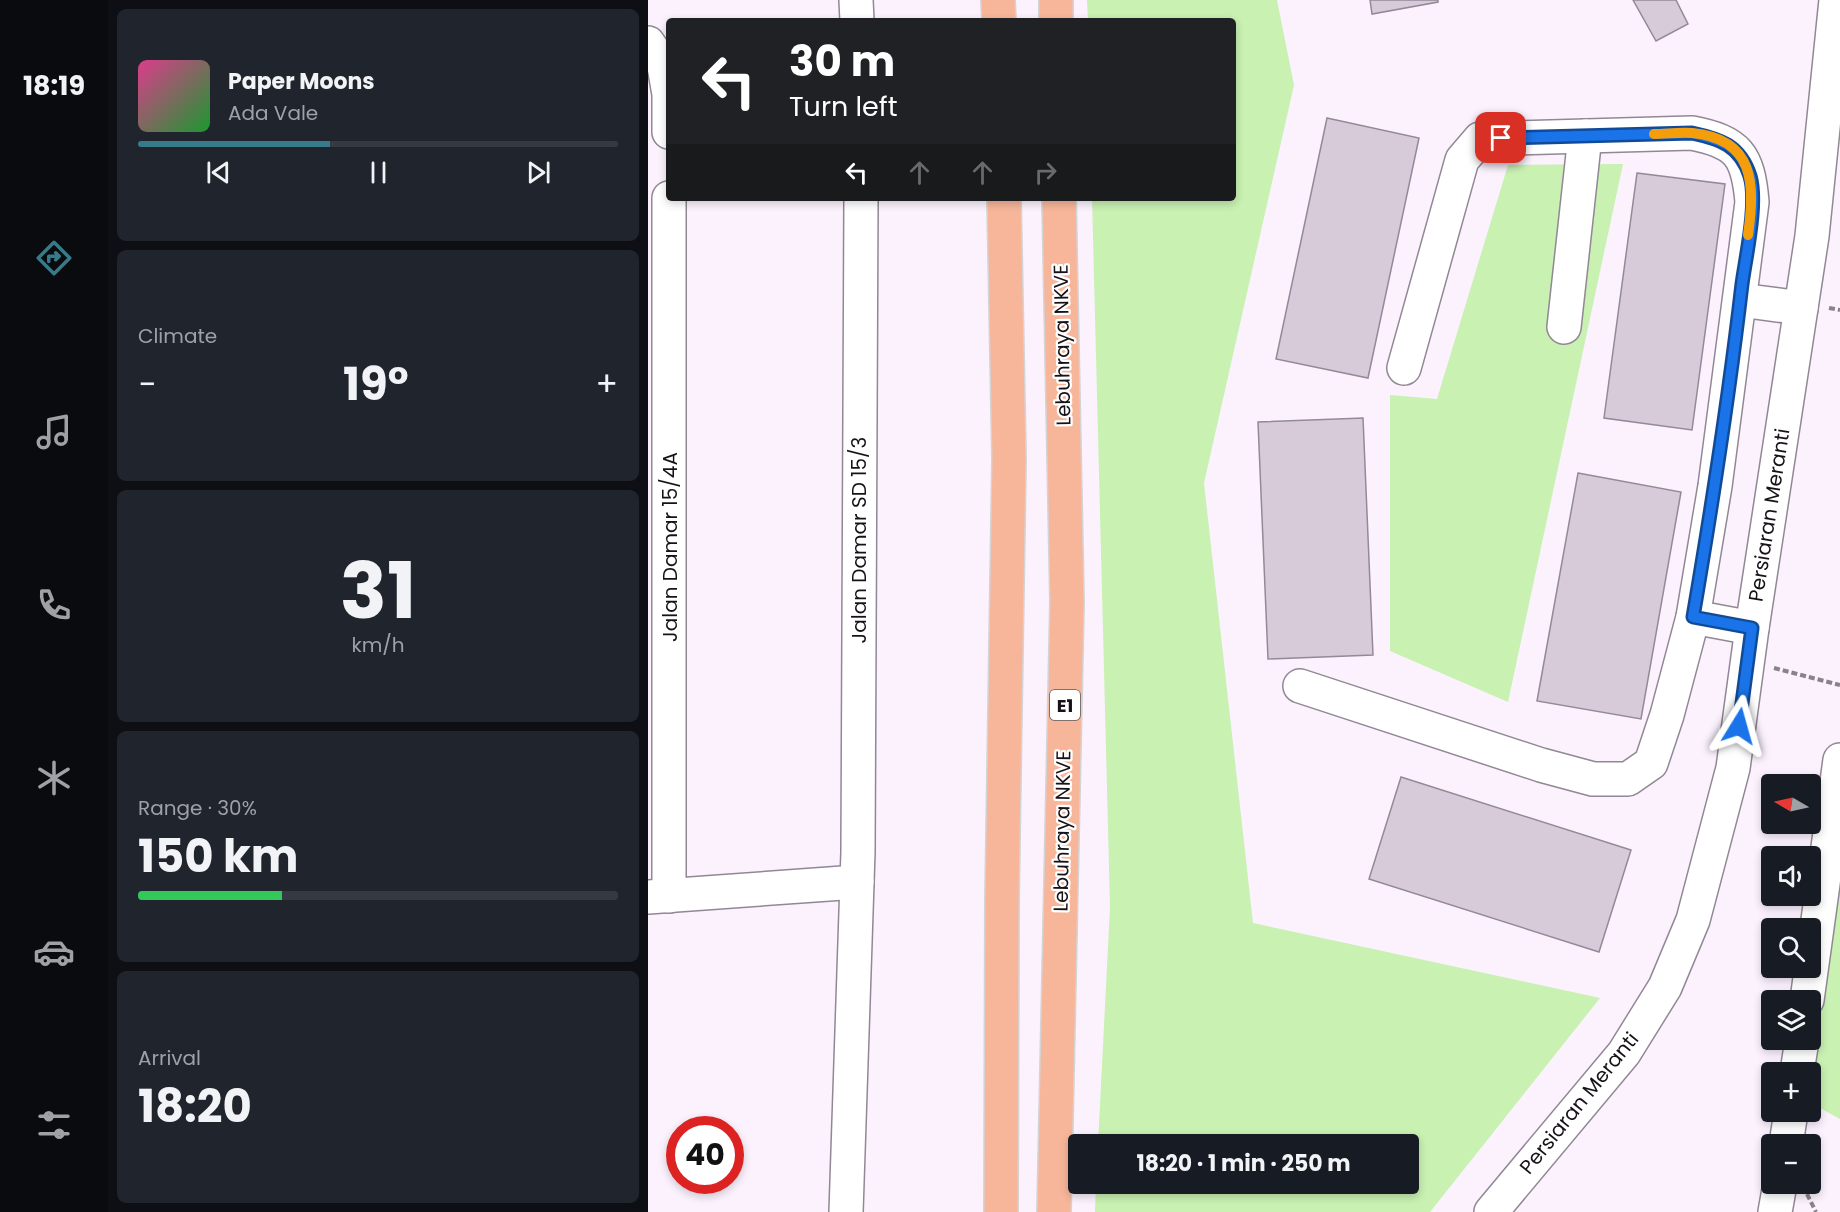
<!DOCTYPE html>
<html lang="en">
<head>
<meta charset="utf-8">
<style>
  :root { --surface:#171b24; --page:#20242c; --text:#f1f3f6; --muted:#9ea1a6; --line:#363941; --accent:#377b8b }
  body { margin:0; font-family:Poppins,sans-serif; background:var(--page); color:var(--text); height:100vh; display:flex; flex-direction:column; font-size:22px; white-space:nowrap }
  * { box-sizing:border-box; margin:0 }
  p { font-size:20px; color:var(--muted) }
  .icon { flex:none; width:33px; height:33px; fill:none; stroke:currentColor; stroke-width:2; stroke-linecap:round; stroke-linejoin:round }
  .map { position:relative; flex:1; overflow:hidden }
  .side { display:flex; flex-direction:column; gap:9px; padding:9px; background:#0d0f14; width:540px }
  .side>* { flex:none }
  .banner { position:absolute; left:18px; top:18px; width:570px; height:183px; border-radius:6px; box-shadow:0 3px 9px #0003; background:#202124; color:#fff; overflow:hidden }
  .needle { width:39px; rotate:279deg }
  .tools { position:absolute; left:1113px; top:774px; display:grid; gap:12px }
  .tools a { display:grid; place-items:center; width:60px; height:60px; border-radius:6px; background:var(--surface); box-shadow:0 3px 9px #0003; font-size:30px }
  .speed { position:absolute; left:18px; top:1116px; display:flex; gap:12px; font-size:30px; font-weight:700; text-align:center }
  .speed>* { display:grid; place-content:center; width:78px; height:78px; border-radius:50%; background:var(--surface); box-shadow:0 3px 9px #0003; line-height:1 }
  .speed .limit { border:9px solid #d22; background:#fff; color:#111 }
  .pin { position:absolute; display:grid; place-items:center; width:51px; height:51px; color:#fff; margin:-26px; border-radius:12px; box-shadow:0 3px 9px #0006 }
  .me { position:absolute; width:66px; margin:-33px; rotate:8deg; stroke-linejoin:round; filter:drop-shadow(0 0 4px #0008) }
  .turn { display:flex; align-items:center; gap:21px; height:126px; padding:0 24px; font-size:27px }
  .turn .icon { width:78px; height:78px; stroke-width:2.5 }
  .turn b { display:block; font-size:42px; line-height:51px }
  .lanes { display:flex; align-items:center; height:57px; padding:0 24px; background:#0003; justify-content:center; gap:30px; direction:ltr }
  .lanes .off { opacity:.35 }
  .big { font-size:45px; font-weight:700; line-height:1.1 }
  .side .tile { flex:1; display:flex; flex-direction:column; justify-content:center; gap:9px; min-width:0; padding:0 21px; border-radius:9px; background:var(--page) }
  .side .dial { align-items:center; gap:0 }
  .dial b { font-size:78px; line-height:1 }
  .song { display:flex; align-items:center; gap:18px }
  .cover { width:72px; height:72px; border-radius:9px; background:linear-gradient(135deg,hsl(330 70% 55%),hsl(130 70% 35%)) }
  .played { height:6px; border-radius:3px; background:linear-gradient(90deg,var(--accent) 40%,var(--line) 40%) }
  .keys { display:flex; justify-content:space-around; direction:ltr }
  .heat { display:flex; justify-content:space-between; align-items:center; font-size:33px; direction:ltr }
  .charge { height:9px; border-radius:4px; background:linear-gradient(90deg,#34c759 30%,var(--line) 0) }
  .trip { position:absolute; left:420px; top:1134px; width:351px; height:60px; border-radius:6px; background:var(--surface); box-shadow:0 3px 9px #0003; font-weight:700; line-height:60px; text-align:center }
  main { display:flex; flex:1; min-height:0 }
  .tabs { display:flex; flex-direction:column; width:108px; justify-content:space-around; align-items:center; background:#090b0e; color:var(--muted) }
  .tabs .icon { width:42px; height:42px }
  .tabs .on { color:var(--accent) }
  .tabs b { font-size:27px; color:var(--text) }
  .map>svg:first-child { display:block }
  .green { fill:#c8f1b2 }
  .building { fill:#d7cbda; stroke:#948997; stroke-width:1.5 }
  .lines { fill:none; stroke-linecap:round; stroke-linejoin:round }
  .minor-casing { stroke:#928795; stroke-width:36 }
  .highway-casing { stroke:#d5d4d5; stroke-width:36 }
  .path { stroke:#89828b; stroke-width:4; stroke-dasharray:6 3; stroke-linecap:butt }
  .minor { stroke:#fff; stroke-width:33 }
  .highway { stroke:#f7b69a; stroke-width:33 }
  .route-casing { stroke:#114b97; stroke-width:15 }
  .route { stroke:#1a73e8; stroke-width:10 }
  .slow { stroke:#f59e0b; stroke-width:10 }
  .labels { text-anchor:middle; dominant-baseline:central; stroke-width:4.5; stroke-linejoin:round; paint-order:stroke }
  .shield { fill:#fff; stroke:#5c595d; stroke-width:1.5 }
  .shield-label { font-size:18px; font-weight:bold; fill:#161217 }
  .street-label { font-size:20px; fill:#161217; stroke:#fff }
</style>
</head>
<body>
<main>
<nav class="tabs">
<b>18:19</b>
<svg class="icon on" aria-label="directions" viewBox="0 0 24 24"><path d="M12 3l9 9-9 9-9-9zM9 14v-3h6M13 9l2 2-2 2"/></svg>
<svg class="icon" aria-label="music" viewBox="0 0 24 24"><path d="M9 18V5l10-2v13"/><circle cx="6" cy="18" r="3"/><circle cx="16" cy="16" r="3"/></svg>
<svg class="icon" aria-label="phone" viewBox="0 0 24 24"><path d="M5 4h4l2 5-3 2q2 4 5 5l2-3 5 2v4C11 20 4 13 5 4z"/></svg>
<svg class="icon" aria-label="climate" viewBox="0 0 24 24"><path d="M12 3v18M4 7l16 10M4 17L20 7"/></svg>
<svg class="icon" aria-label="car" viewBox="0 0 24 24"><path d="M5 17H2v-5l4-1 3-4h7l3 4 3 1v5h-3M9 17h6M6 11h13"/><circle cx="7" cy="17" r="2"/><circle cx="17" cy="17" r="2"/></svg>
<svg class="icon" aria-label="filters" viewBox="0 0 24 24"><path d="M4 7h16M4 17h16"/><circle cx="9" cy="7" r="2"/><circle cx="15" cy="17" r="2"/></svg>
</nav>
<section class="side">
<div class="tile">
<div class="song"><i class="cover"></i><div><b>Paper Moons</b><p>Ada Vale</p></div></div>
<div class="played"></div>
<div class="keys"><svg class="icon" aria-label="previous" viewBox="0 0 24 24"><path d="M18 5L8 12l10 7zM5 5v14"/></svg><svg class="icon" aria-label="pause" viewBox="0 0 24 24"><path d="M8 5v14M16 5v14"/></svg><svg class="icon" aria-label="next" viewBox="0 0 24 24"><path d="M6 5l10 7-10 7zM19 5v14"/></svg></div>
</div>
<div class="tile"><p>Climate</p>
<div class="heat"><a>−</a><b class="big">19°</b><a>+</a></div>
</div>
<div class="tile dial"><b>31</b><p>km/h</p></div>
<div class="tile"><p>Range · 30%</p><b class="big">150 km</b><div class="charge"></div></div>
<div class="tile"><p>Arrival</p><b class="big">18:20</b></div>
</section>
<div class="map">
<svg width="1192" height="1212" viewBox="0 0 1192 1212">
  <rect width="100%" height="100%" fill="#fbf2fe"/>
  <g class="green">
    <path d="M439,0H629L646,85L556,483L605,923L952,998L782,1212H447L448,1184H760V1144H450L462,907L444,198H585V21H440Z"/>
    <path d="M975,164L860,702L742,651V395L789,399L860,165Z"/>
    <path d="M1192,868V1119L1163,1103V1081Z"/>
  </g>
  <g class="building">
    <path d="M722,0H790V2L724,14Z"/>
    <path d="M985,0H1028L1040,24L1008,41Z"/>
    <path d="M679,118L771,138L720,378L628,359Z"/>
    <path d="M989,173L1077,184L1044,430L956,418Z"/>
    <path d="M715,418L725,655L620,659L610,422Z"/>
    <path d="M930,473L1033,492L993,719L889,701Z"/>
    <path d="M753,777L983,850L951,952L721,879Z"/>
  </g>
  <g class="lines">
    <defs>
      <g id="minor">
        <path d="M208,0L209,21"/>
        <path d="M0,43L16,66L21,94V132"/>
        <path d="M21,198V896"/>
        <path d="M1092,300L1153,308"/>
        <path d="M916,327L937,136"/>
        <path d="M1045,617L1104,628"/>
        <path d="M652,686L893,765L945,779H980L1003,763L1019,715L1045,617L1067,486L1104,202C1100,155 1090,142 1044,133L832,139L814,160L756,368"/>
        <path d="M0,897L209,882"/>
        <path d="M1159,1000L1192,760"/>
        <path d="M1149,1072L1154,1040"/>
        <path d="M1138,1144L1143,1112"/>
        <path d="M198,1212L210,852L213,198"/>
        <path d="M843,1212L976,1053L1017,987L1045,920L1085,768L1104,628L1164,236L1188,0"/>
        <path d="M1127,1212L1132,1184"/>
      </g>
      <g id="highway">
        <path d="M350,0L351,21"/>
        <path d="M408,0V21"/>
        <path d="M353,1212L354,900L361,459L356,198"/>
        <path d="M406,1212L419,602L411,198"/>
      </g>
    </defs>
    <use href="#minor" class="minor-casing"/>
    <use href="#highway" class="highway-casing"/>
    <g class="path">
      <path d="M1181,308L1192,310"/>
      <path d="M1126,668L1192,685"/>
      <path d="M1159,1194L1168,1212"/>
    </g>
    <use href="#minor" class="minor"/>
    <use href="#highway" class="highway"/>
  </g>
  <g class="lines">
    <defs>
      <path id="route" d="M853,138L1044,133C1072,139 1092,145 1102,176C1110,203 1098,255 1094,284C1081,396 1064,506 1045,617L1104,628L1091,726"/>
    </defs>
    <use href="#route" class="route-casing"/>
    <use href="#route" class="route"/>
    <path class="slow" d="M1006,134C1018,134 1031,132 1044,133C1107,139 1107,184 1100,235"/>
  </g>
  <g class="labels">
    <rect class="shield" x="402" y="690" width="30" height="30" rx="4.5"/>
    <g class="shield-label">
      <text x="417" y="705">E1</text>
    </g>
    <g class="street-label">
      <text transform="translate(414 345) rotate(-91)">Lebuhraya NKVE</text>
      <text transform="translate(1121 515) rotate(-81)">Persiaran Meranti</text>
      <text transform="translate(211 540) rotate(-90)">Jalan Damar SD 15/3</text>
      <text transform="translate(22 547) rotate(-90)">Jalan Damar 15/4A</text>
      <text transform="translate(414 831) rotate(-89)">Lebuhraya NKVE</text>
      <text transform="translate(931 1103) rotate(-51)">Persiaran Meranti</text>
    </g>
  </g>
</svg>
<div class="tools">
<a><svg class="needle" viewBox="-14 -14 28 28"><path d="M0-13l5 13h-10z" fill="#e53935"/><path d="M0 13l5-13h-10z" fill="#9ea1a6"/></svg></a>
<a><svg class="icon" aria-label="sound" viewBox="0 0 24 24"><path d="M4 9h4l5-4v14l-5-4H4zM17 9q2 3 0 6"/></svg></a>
<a><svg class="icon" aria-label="search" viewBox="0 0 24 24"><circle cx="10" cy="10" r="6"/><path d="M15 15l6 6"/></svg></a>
<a><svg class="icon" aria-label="layers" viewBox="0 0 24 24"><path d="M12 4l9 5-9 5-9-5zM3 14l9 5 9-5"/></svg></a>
<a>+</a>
<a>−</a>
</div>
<div class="speed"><div class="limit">40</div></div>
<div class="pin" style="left:853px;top:138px;background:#d93025"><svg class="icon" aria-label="arrive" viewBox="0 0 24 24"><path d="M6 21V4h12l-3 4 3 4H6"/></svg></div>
<svg class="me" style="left:1091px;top:726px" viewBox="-20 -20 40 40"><path d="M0-17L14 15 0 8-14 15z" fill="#1a73e8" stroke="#fff" stroke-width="4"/></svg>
<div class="trip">18:20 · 1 min · 250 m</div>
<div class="banner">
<div class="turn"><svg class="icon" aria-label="left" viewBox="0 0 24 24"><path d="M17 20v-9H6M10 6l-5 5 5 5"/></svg><div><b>30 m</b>Turn left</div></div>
<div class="lanes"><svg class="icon" aria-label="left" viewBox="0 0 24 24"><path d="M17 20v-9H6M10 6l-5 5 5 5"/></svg><svg class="icon off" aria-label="ahead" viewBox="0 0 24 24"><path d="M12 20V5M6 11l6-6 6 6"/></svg><svg class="icon off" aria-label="ahead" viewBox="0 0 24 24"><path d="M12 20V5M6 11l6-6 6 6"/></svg><svg class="icon off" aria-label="right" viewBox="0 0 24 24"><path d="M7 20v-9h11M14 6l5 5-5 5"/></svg></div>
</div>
</div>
</main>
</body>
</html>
